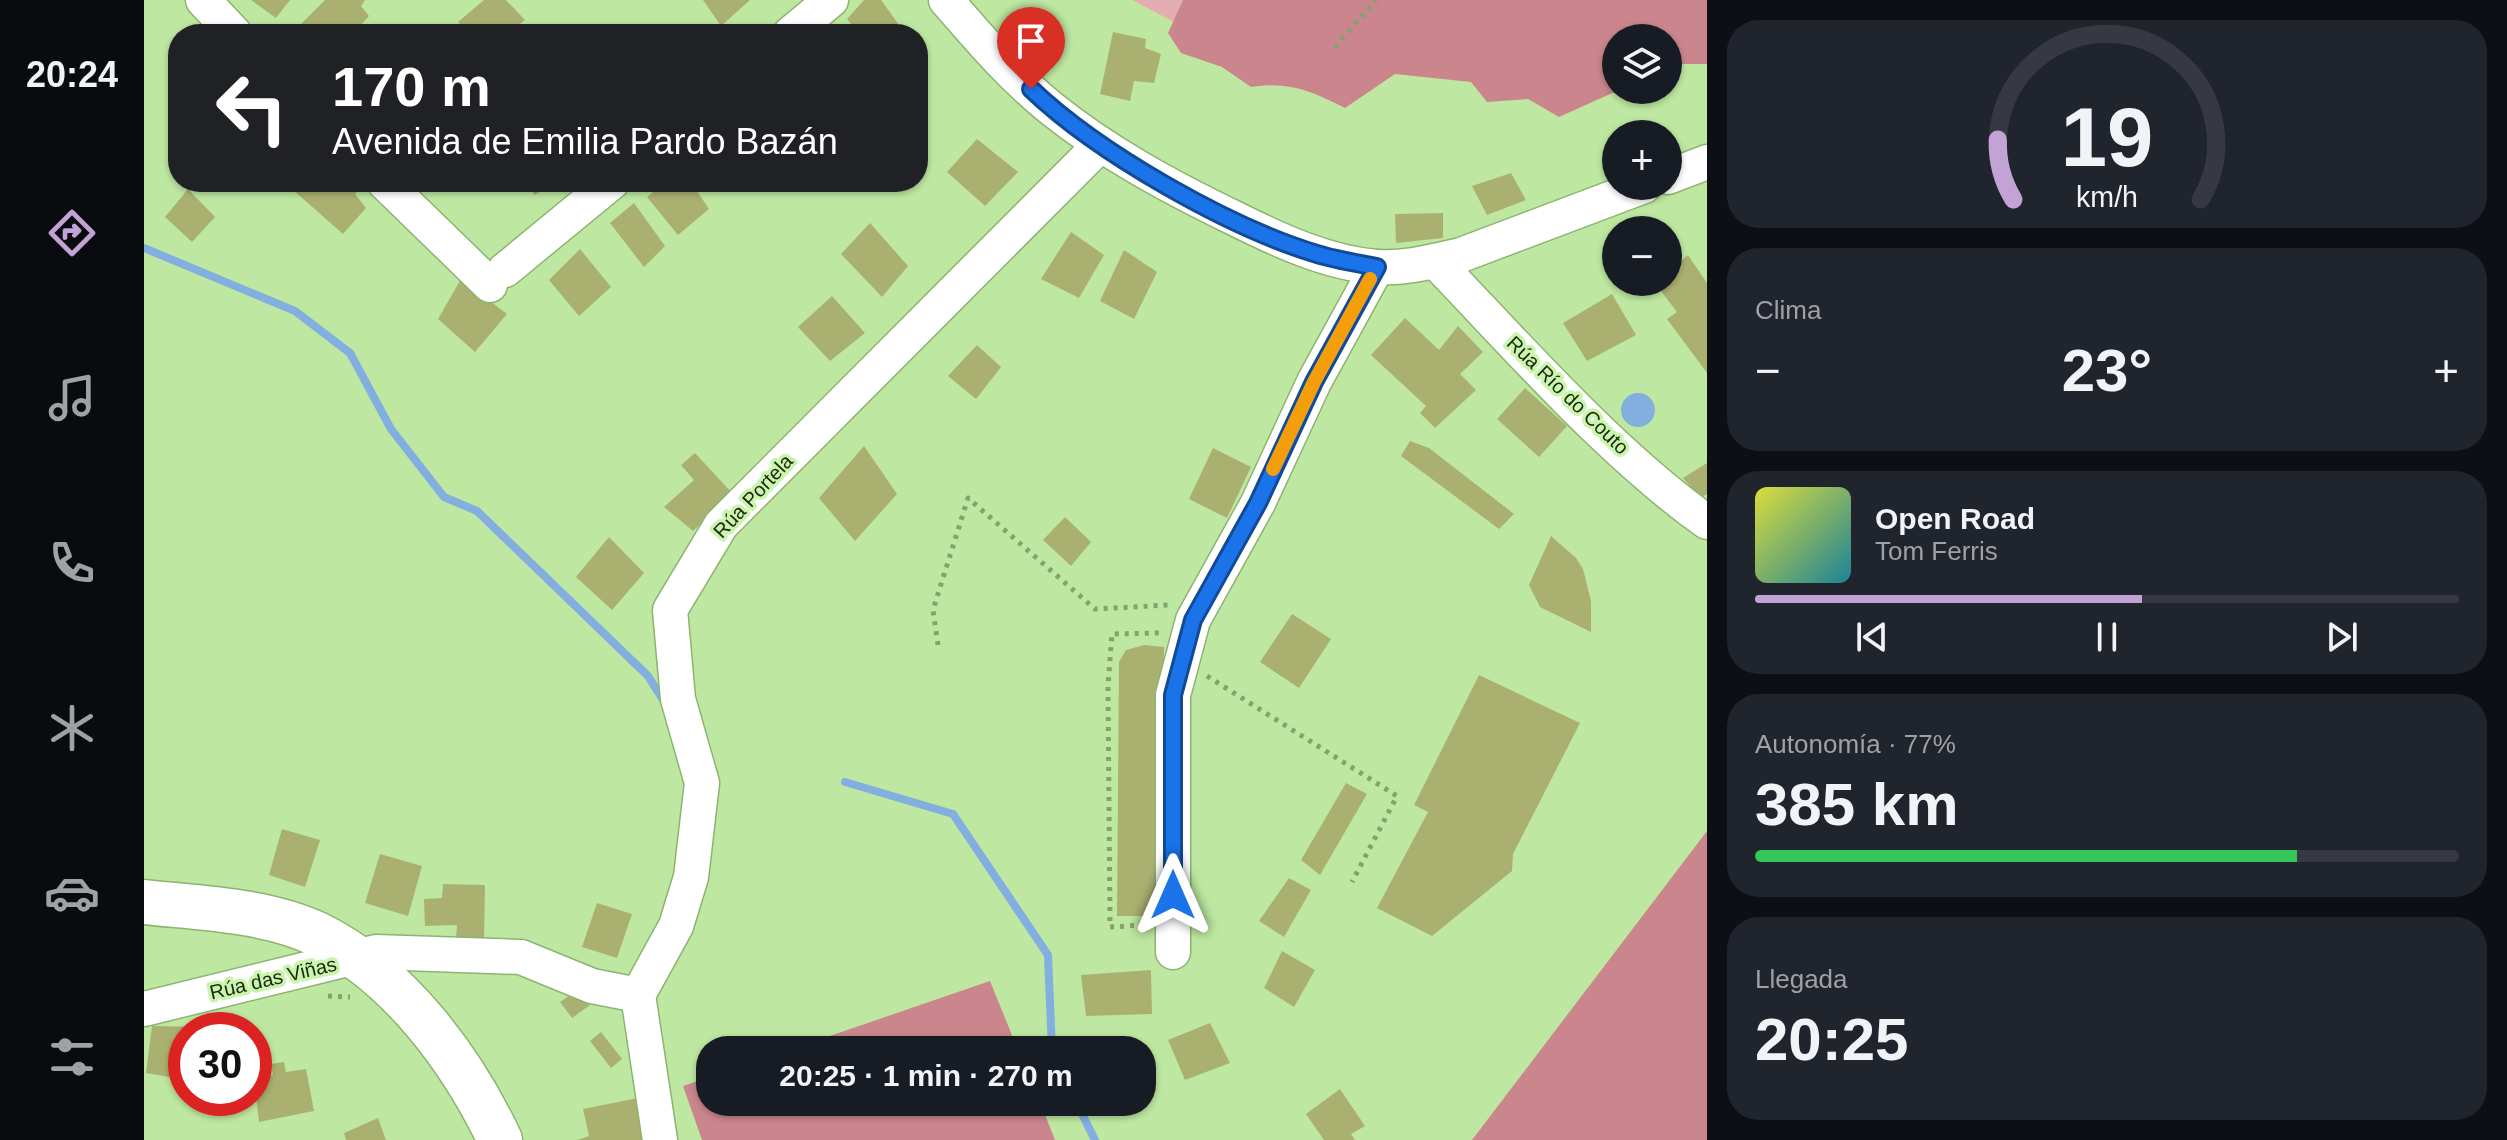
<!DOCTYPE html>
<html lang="es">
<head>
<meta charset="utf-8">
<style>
  :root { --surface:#171b24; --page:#20242c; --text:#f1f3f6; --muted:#9ea1a6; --line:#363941; --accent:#c3a2d6 }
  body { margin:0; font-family:Arial,sans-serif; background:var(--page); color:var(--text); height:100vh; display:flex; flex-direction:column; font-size:30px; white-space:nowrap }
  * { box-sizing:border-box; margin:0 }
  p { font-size:26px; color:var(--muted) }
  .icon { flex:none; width:44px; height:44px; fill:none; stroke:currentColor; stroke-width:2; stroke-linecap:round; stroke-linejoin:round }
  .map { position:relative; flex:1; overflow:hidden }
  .drawer { display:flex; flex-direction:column; gap:20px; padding:20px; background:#0d0f14; width:800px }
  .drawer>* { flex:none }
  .top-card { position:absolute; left:24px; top:24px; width:760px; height:168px; border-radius:32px; box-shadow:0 2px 6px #0004; background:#202124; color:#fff; overflow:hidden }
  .controls { position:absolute; left:1458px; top:24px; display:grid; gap:16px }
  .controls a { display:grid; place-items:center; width:80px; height:80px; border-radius:50%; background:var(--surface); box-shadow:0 2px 6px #0004; font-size:40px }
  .speed { position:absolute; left:24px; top:1012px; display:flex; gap:16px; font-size:40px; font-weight:700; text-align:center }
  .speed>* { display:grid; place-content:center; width:104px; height:104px; border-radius:50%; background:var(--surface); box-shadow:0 2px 6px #0004; line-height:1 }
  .speed .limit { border:12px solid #d22; background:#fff; color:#111 }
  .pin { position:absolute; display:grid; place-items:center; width:68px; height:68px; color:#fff; margin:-82px -34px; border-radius:50% 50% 50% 0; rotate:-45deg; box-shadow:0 0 8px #0007 }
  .pin .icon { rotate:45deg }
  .me { position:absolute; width:88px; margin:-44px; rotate:0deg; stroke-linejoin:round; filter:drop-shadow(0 0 6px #0008) }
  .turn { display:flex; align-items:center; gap:28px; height:168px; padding:0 32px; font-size:36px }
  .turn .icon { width:104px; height:104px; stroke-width:2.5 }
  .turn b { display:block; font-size:56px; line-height:68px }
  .big { font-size:60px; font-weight:700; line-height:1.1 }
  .drawer .widget { flex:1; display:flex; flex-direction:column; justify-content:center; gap:12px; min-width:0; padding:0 28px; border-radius:32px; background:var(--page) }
  .drawer .dial { align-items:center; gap:0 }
  .dial svg { height:208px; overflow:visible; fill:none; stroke:var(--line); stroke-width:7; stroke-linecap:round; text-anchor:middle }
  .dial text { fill:var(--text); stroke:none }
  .song { display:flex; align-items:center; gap:24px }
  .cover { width:96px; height:96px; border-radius:12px; background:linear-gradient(135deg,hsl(60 70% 55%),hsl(190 70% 35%)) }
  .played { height:8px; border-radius:4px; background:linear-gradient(90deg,var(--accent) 55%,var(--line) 55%) }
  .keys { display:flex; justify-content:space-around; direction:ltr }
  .heat { display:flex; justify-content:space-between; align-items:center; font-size:44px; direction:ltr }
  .charge { height:12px; border-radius:6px; background:linear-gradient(90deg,#34c759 77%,var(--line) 0) }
  .trip { position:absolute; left:552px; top:1036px; width:460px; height:80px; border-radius:32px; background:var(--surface); box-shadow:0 2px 6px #0004; font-weight:700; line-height:80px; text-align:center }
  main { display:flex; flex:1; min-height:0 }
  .tab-bar { display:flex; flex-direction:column; width:144px; justify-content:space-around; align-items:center; background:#090b0e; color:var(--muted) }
  .tab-bar .icon { width:56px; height:56px }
  .tab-bar .active { color:var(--accent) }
  .tab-bar b { font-size:36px; color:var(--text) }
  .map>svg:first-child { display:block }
  .green { fill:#e4adb1 }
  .forest { fill:#cb868d }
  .water { fill:#83aee0 }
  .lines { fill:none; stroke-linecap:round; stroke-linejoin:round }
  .stream { stroke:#83aee0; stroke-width:8 }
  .building { fill:#aab170 }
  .minor-casing { stroke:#8cb470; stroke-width:37 }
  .major-casing { stroke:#8cb470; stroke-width:47 }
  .path { stroke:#83a36c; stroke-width:5; stroke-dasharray:4 6; stroke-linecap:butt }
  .minor { stroke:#fff; stroke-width:34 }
  .major { stroke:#fff; stroke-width:44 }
  .route-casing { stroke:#114b97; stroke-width:20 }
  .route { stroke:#1a73e8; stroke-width:14 }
  .slow { stroke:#f59e0b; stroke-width:14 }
  .labels { text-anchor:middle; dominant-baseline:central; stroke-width:7; stroke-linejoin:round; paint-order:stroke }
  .street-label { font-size:20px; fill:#1a290d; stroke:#cbf5ae }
</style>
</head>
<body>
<main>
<nav class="tab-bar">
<b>20:24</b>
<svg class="icon active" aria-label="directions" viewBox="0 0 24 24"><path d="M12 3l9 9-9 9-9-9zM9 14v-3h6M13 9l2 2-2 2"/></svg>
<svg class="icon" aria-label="music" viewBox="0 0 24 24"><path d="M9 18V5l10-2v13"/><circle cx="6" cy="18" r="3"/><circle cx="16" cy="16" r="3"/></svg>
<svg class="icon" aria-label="phone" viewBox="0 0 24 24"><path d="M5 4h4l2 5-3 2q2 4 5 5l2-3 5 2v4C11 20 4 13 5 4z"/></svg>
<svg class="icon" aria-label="climate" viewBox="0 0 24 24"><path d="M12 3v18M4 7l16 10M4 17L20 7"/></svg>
<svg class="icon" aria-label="car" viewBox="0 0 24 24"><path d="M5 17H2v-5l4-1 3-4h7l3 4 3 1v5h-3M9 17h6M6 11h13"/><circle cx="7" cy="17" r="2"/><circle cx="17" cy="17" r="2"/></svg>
<svg class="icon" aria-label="filters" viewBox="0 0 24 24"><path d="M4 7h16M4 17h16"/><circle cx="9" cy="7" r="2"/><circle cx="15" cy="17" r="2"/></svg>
</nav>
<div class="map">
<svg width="1563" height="1140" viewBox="0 0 1563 1140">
  <rect width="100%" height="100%" fill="#bee8a1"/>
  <path class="green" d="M988,0H1039L1030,22Z"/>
  <g class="forest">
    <path d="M1039,0H1563V64H1524V38H1472V90H1475L1415,117L1384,99L1343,102L1327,82L1251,74L1201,108C1167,91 1145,81 1107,87L1078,67L1037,53L1024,33Z"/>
    <path d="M1563,831V1140H1328Z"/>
    <path d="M846,981L874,1050H645Z"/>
    <path d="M566,1077V1102H896L911,1140H558L539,1086Z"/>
  </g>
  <circle class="water" cx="1494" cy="410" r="17"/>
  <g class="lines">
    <g class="stream">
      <path d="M0,248L151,311L206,353L247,429L300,497L333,511L504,676L521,703"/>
      <path d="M701,782L809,814L904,955L908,1050"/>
      <path d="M932,1102L951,1140"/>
    </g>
  </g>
  <g class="building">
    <path d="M107,0H146L132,18Z"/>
    <path d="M181,0H221L217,6L225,16L208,34H157L152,29Z"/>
    <path d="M340,0H362L381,20L364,33L356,26L346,34H326L314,22Z"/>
    <path d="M559,0H606L577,26Z"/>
    <path d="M720,0H737L758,29L752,34H715L703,19Z"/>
    <path d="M969,32L1002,39L1001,48L1017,54L1010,83L990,81L986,101L956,94Z"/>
    <path d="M833,139L874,172L841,206L803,172Z"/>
    <path d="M1367,173L1382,200L1343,215L1328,186Z"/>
    <path d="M140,182H221L211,194L222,208L199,234Z"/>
    <path d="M380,182H411L391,195Z"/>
    <path d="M522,182H547L565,209L534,235L503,197Z"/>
    <path d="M44,189L71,217L48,242L21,217Z"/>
    <path d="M490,203L521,246L500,267L466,223Z"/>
    <path d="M1299,213V238L1252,243L1251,214Z"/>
    <path d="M726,223L764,266L738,297L697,254Z"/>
    <path d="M927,232L960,255L935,298L897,279Z"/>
    <path d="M436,249L467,287L435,316L405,280Z"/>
    <path d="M980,250L1013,272L990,319L956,301Z"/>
    <path d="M1524,255L1533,264L1544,255L1563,283V373L1523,319L1533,312L1510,282H1524Z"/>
    <path d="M317,279L363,314L331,352L294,319Z"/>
    <path d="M1468,294L1492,335L1443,361L1419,323Z"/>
    <path d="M688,296L721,333L686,361L654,327Z"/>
    <path d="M1261,318L1295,350L1314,326L1339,352L1316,374L1332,390L1291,428L1276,413L1282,406L1227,355Z"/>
    <path d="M833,345L857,367L832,399L804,376Z"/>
    <path d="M1381,388L1423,426L1395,457L1353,419Z"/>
    <path d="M1266,441L1285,448L1370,514L1355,529L1257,456Z"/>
    <path d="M720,446L753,494L711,541L675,498Z"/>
    <path d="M1069,448L1107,467L1083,518L1045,499Z"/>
    <path d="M551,453L589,494L549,531L520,507L550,480L537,465Z"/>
    <path d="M1563,463V494L1556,498L1539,478Z"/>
    <path d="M921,517L947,542L927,566L899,540Z"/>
    <path d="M1407,536L1432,558L1439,569L1447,601V632L1396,607L1385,585Z"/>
    <path d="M465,537L500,573L468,610L432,577Z"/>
    <path d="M1148,614L1187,639L1155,688L1116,662Z"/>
    <path d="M1000,645L1020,647L1014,916H973L975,662L982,650Z"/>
    <path d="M1335,675L1436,723L1369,854L1368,871L1288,936L1233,908L1284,812L1270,805Z"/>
    <path d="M1202,783L1223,794L1176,875L1157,860Z"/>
    <path d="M138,829L176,840L161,887L125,875Z"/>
    <path d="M236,854L278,866L264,916L221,903Z"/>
    <path d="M1145,878L1167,890L1140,937L1115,921Z"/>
    <path d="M299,884L341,885L340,939L312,938L313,925L281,926L280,899L298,898Z"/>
    <path d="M453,903L488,914L473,958L438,947Z"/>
    <path d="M1138,951L1171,970L1150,1007L1120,988Z"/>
    <path d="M1007,970L1008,1014L942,1016L937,975Z"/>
    <path d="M429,993L446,1005L428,1018L416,1002Z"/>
    <path d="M1066,1023L1086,1063L1041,1080L1024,1040Z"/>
    <path d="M8,1026L62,1027V1030H42V1080L2,1073Z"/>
    <path d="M457,1032L478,1059L467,1068L446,1041Z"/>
    <path d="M140,1062L142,1072L162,1069L170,1111L115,1122L110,1078L129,1075L127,1064Z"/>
    <path d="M1196,1089L1221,1126L1207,1134L1211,1140H1180L1162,1114Z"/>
    <path d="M494,1098L503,1140H433L445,1136L439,1109Z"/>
    <path d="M234,1118L242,1140H202L200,1133Z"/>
  </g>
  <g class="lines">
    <defs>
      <g id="minor">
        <path d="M59,0L91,34"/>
        <path d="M802,0C835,38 868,77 908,109C963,153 1026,187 1090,218C1134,240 1183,263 1233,267C1261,269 1290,261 1317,255L1500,186"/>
        <path d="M646,34L687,0"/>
        <path d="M1524,177L1563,162"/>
        <path d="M240,182L346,285"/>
        <path d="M1291,261C1374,347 1466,453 1563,522"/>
        <path d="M361,270L468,182"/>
        <path d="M1029,952V695L1049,620L1114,503L1170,382L1233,267"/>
        <path d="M494,995L532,926L547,877L558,783L534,699L526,610L577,525L956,145"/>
        <path d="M494,995L516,1140"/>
        <path d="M0,1009L232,952L377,957L448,986L494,995"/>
      </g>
      <path id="major" d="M0,902C56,908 122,910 173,934C255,974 318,1060 356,1140"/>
    </defs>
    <use href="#minor" class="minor-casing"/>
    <use href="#major" class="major-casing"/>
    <g class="path">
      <path d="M1191,47L1232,0"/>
      <path d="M794,645L789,610L824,498L951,609L1025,605"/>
      <path d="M1063,676L1253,796L1208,882"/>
      <path d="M1000,925L966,927L964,686L968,634L1015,633"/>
      <path d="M184,996L206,997"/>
    </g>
    <use href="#minor" class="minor"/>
    <use href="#major" class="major"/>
  </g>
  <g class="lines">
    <defs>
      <path id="route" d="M887,89C954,153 1084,227 1173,254C1192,260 1213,263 1233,267L1170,382L1114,503L1049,620L1029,695V895"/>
    </defs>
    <use href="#route" class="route-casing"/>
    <use href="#route" class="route"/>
    <path class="slow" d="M1129,469L1170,382L1226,279"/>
  </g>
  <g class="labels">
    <g class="street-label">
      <text transform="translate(1424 395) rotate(44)">Rúa Río do Couto</text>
      <text transform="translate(609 496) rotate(-47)">Rúa Portela</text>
      <text transform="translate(129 978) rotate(-13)">Rúa das Viñas</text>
    </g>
  </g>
</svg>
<div class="controls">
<a><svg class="icon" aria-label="layers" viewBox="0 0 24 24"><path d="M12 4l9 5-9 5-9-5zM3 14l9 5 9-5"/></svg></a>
<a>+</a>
<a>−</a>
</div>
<div class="speed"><div class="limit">30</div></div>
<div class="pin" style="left:887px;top:89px;background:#d93025"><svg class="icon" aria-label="arrive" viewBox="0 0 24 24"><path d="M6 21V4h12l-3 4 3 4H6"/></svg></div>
<svg class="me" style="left:1029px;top:895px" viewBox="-20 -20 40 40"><path d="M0-17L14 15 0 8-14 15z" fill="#1a73e8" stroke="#fff" stroke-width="4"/></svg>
<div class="trip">20:25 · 1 min · 270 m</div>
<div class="top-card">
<div class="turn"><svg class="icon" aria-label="left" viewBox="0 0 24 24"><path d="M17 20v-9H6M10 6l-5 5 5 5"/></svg><div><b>170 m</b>Avenida de Emilia Pardo Bazán</div></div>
</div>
</div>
<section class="drawer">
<div class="widget dial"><svg viewBox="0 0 100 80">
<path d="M14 69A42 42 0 1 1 86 69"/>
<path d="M14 69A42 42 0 0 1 8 46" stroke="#c3a2d6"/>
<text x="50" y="56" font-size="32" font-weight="700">19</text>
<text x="50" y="72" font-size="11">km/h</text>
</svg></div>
<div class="widget"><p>Clima</p>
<div class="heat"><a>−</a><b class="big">23°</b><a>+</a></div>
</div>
<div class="widget">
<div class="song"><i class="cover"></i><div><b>Open Road</b><p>Tom Ferris</p></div></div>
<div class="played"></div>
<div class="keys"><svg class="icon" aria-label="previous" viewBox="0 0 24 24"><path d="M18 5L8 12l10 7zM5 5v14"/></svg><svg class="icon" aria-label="pause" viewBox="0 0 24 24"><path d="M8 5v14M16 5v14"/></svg><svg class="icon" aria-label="next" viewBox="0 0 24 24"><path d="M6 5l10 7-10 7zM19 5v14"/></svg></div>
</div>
<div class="widget"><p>Autonomía · 77%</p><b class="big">385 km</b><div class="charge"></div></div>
<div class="widget"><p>Llegada</p><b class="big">20:25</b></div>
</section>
</main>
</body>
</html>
